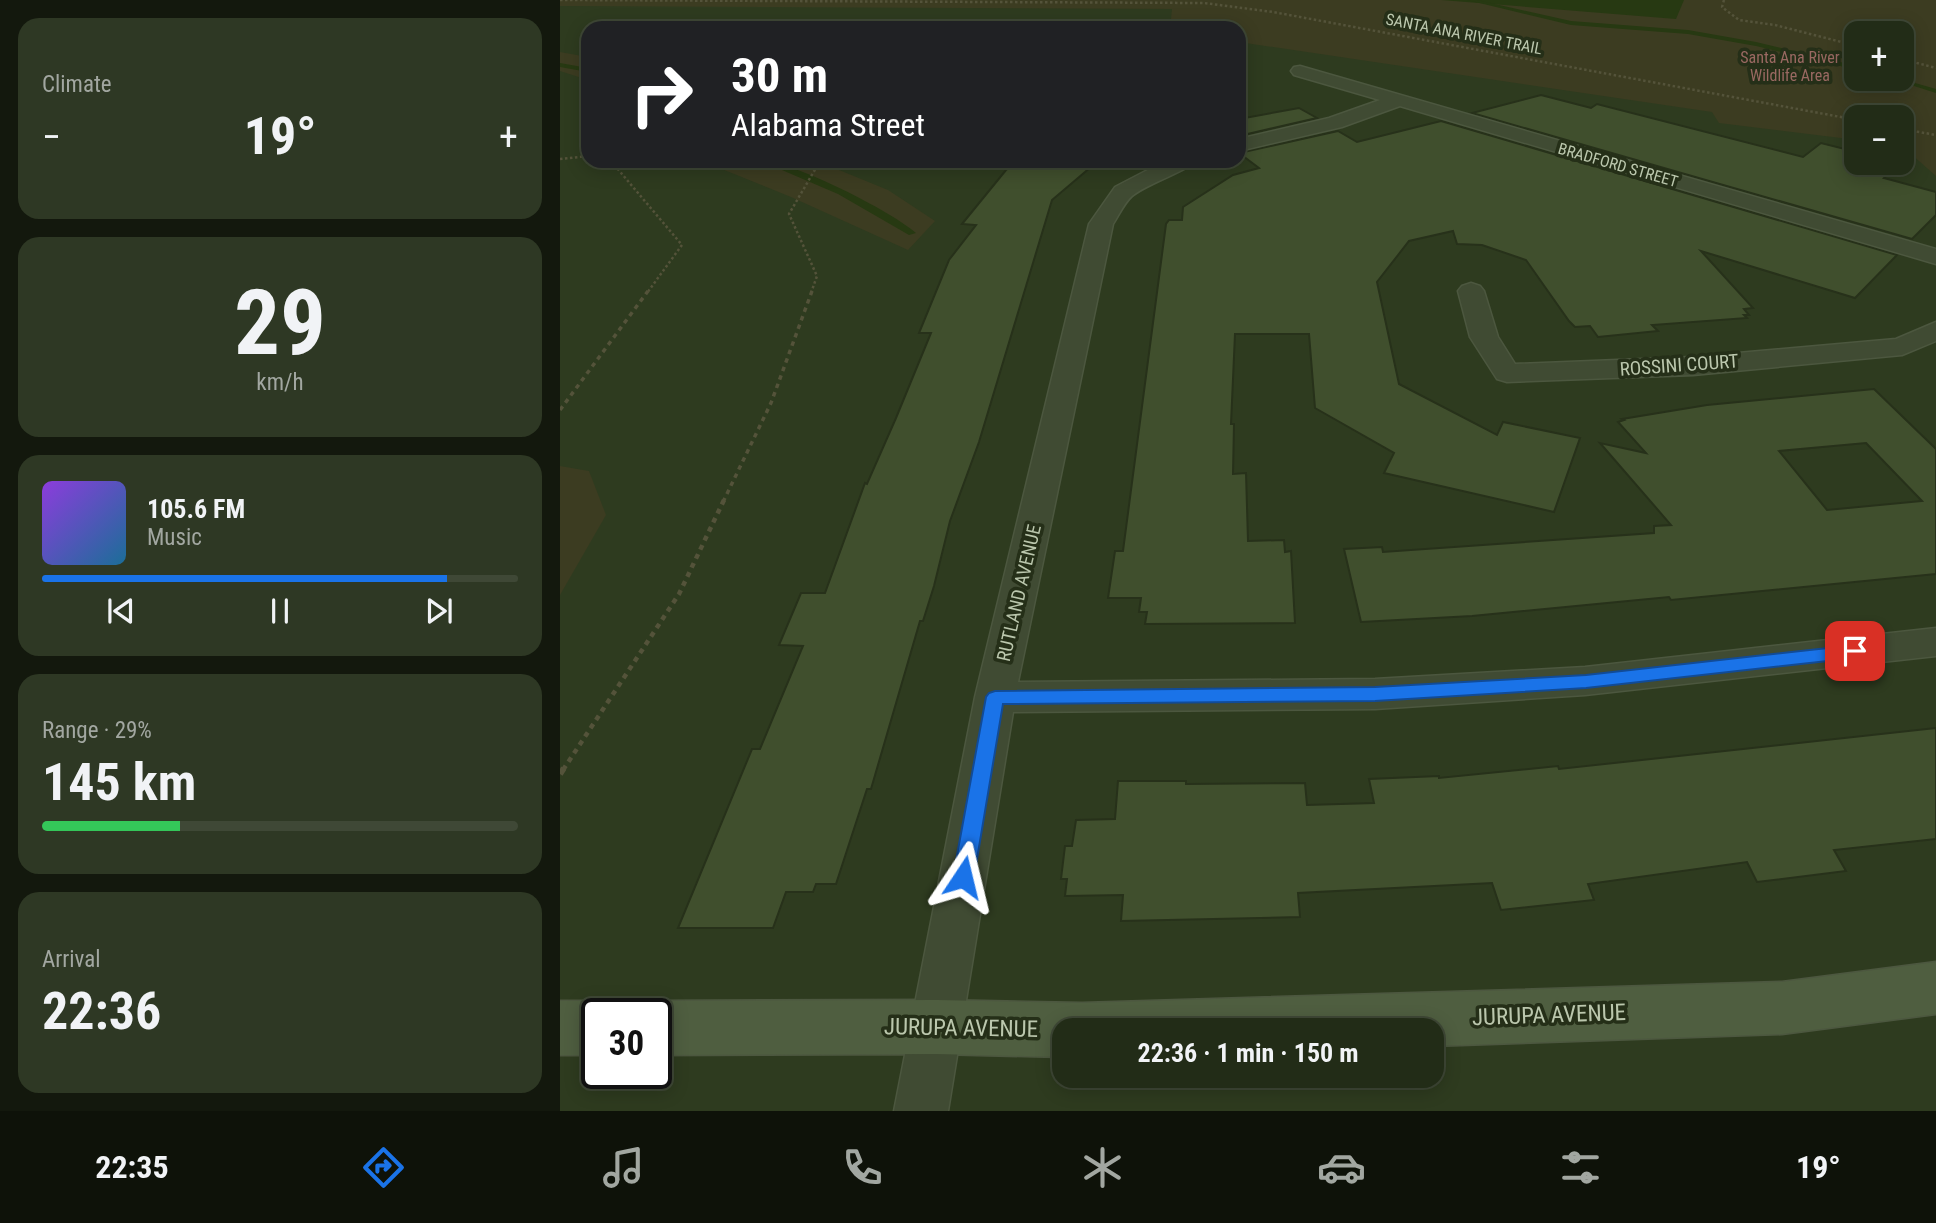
<!DOCTYPE html>
<html lang="en">
<head>
<meta charset="utf-8">
<style>
  :root { --surface:#222c17; --page:#2e3824; --text:#f1f3f6; --muted:#a2a7a1; --line:#3f4836; --accent:#1a73e8 }
  body { margin:0; font-family:"Roboto Condensed",sans-serif; background:var(--page); color:var(--text); height:100vh; display:flex; flex-direction:column; font-size:26px; white-space:nowrap }
  * { box-sizing:border-box; margin:0 }
  p { font-size:23px; color:var(--muted) }
  .icon { flex:none; width:38px; height:38px; fill:none; stroke:currentColor; stroke-width:2; stroke-linecap:round; stroke-linejoin:round }
  .map { position:relative; flex:1; overflow:hidden }
  .side { display:flex; flex-direction:column; gap:18px; padding:18px; background:#13180d; width:560px }
  .side>* { flex:none }
  .top-card { position:absolute; left:21px; top:21px; width:665px; height:147px; border-radius:21px; box-shadow:0 4px 18px #0003,0 0 0 2px var(--line); background:#202124; color:#fff; overflow:hidden }
  .buttons { position:absolute; left:1284px; top:21px; display:grid; gap:14px }
  .buttons a { display:grid; place-items:center; width:70px; height:70px; border-radius:14px; background:var(--surface); box-shadow:0 4px 18px #0003,0 0 0 2px var(--line); font-size:35px }
  .speed { position:absolute; left:21px; top:998px; display:flex; gap:14px; font-size:35px; font-weight:700; text-align:center }
  .speed>* { display:grid; place-content:center; width:91px; height:91px; border-radius:50%; background:var(--surface); box-shadow:0 4px 18px #0003,0 0 0 2px var(--line); line-height:1 }
  .speed .limit { border:4px solid #111; border-radius:10px; background:#fff; color:#111 }
  .pin { position:absolute; display:grid; place-items:center; width:60px; height:60px; color:#fff; margin:-30px; border-radius:14px; box-shadow:0 4px 10px #0006 }
  .me { position:absolute; width:77px; margin:-38px; rotate:10deg; stroke-linejoin:round; filter:drop-shadow(0 0 5px #0008) }
  .turn { display:flex; align-items:center; gap:24px; height:147px; padding:0 35px; font-size:32px }
  .turn .icon { width:91px; height:91px; stroke-width:2.5 }
  .turn b { display:block; font-size:49px; line-height:60px }
  .big { font-size:52px; font-weight:700; line-height:1.1 }
  .side .card { flex:1; display:flex; flex-direction:column; justify-content:center; gap:10px; min-width:0; padding:0 24px; border-radius:21px; background:var(--page) }
  .side .dial { align-items:center; gap:0 }
  .dial b { font-size:91px; line-height:1 }
  .song { display:flex; align-items:center; gap:21px }
  .cover { width:84px; height:84px; border-radius:10px; background:linear-gradient(135deg,hsl(270 70% 55%),hsl(200 70% 35%)) }
  .played { height:7px; border-radius:4px; background:linear-gradient(90deg,var(--accent) 85%,var(--line) 85%) }
  .keys { display:flex; justify-content:space-around; direction:ltr }
  .heat { display:flex; justify-content:space-between; align-items:center; font-size:38px; direction:ltr }
  .charge { height:10px; border-radius:5px; background:linear-gradient(90deg,#34c759 29%,var(--line) 0) }
  .trip { position:absolute; left:492px; top:1018px; width:392px; height:70px; border-radius:21px; background:var(--surface); box-shadow:0 4px 18px #0003,0 0 0 2px var(--line); font-weight:700; line-height:70px; text-align:center }
  .tabs { display:flex; height:112px; justify-content:space-around; align-items:center; background:#0e1209; color:var(--muted) }
  .tabs .icon { width:49px; height:49px }
  .tabs .selected { color:var(--accent) }
  .tabs b { font-size:32px; color:var(--text) }
  main { display:flex; flex:1; min-height:0 }
  .map>svg:first-child { display:block }
  .green { fill:#3c3c21; fill-rule:evenodd }
  .water { fill:#273912 }
  .lines { fill:none; stroke-linecap:round; stroke-linejoin:round }
  .stream { fill:#273912; fill-rule:evenodd }
  .building { fill:#404f2d; stroke:#27311a; stroke-width:2; fill-rule:evenodd }
  .street-casing { stroke:#4c573f; stroke-width:3 }
  .secondary-casing { stroke:#4c573f; stroke-width:3 }
  .path-far3 { stroke:#54533a; stroke-width:2.5; stroke-dasharray:2.5 2.5; stroke-linecap:butt }
  .path-far2 { stroke:#54533a; stroke-width:3.5; stroke-dasharray:4.5 4.5; stroke-linecap:butt }
  .path-far1 { stroke:#54533a; stroke-width:4.5; stroke-dasharray:5 5; stroke-linecap:butt }
  .path { stroke:#54533a; stroke-width:6; stroke-dasharray:7 7; stroke-linecap:butt }
  .street { fill:#404b33; fill-rule:evenodd }
  .secondary { fill:#4f5e40; fill-rule:evenodd }
  .route { fill:#1a73e8; stroke:#114b97; stroke-width:2 }
  .labels { text-anchor:middle; dominant-baseline:central; stroke-width:7; stroke-linejoin:round; paint-order:stroke }
  .far-street-label { font-size:16px; fill:#bbc7ad; stroke:#252f18 }
  .far-park-label { font-size:16px; fill:#9a6962; stroke:#252f18 }
  .street-label { font-size:19px; fill:#bbc7ad; stroke:#252f18 }
  .near-street-label { font-size:23px; fill:#bbc7ad; stroke:#252f18 }
</style>
</head>
<body>
<main>
<section class="side">
<div class="card"><p>Climate</p>
<div class="heat"><a>−</a><b class="big">19°</b><a>+</a></div>
</div>
<div class="card dial"><b>29</b><p>km/h</p></div>
<div class="card">
<div class="song"><i class="cover"></i><div><b>105.6 FM</b><p>Music</p></div></div>
<div class="played"></div>
<div class="keys"><svg class="icon" aria-label="previous" viewBox="0 0 24 24"><path d="M18 5L8 12l10 7zM5 5v14"/></svg><svg class="icon" aria-label="pause" viewBox="0 0 24 24"><path d="M8 5v14M16 5v14"/></svg><svg class="icon" aria-label="next" viewBox="0 0 24 24"><path d="M6 5l10 7-10 7zM19 5v14"/></svg></div>
</div>
<div class="card"><p>Range · 29%</p><b class="big">145 km</b><div class="charge"></div></div>
<div class="card"><p>Arrival</p><b class="big">22:36</b></div>
</section>
<div class="map">
<svg width="1376" height="1111" viewBox="0 0 1376 1111">
  <rect width="100%" height="100%" fill="#2e3b1f"/>
  <g class="green">
    <path d="M0,0H1376V176L1342,146V117H1297V140L1159,123L1152,112L679,42V28H610L612,9L0,6ZM1297,33H1342V79H1297Z"/>
    <path d="M0,52L28,57V80L0,71Z"/>
    <path d="M142,161H257L328,190L375,221L348,250L231,197Z"/>
    <path d="M0,466L29,471L46,515L0,595Z"/>
  </g>
  <path class="water" d="M881,0H1124L1116,19Z"/>
  <g class="lines">
    <g class="stream">
      <path d="M907,0H917L1011,21L1128,30L1196,42L1297,66V70L1196,46L1128,34L1011,25Z"/>
      <path d="M0,63L28,68V72L0,67Z"/>
      <path d="M1332,79H1341L1376,89V93Z"/>
      <path d="M201,161C233,161 331,211 356,233L349,235L278,194Z"/>
    </g>
  </g>
  <g class="building">
    <path d="M981,95L1031,108L1037,104L1243,157L1261,143L1297,152V163H1342L1324,178L1376,192V215L1352,239L912,113Z"/>
    <path d="M739,108L757,118L679,136V119Z"/>
    <path d="M881,121L1337,255L1295,298L1141,251L1193,308L1184,309L1189,315H1184L1187,318L1092,325L1098,331L1038,337L1030,326L1015,327L1009,321L966,260L922,245L897,244L893,231L849,241L817,282L839,384L937,435L943,422L1020,438L994,512L824,473L834,453L755,408L749,334H675L671,424H674L673,474L686,473L688,541L724,540L725,552L731,551L735,623L585,624L587,612H579L581,598H548L555,551H563L606,224L609,220H622L623,207L673,175L699,168L679,153L778,131L797,142Z"/>
    <path d="M459,161H538L492,200L419,442L390,521L374,586L363,621H360L311,789H307L276,884H256L253,892H226L213,928H118L192,749H200L243,646L219,645L241,593H265L305,483L307,484L336,418L371,333H359L389,260L416,225L402,224L446,170Z"/>
    <path d="M1314,389L1376,449V574L1111,600L1109,597L912,616L801,622L784,549L822,547L823,552L1094,533V526L1111,525L1040,443L1086,453L1058,422L1064,420L1062,419L1147,405ZM1306,443L1362,501L1267,510L1219,451Z"/>
    <path d="M1376,728V839L1274,850L1286,871L1197,882L1187,862L1028,884L1034,900L941,910L932,883L738,893L740,917L561,921L563,895L505,896L507,879H501L505,846H512L516,820L555,819L558,781H626V784L745,783L747,805L814,803L809,779L879,776V778L998,766L999,769Z"/>
  </g>
  <g class="lines">
    <defs>
      <g id="street">
        <path d="M740,66L1376,249V264L840,106L782,127L679,151V139L769,118L820,100L734,75L731,71L734,67Z"/>
        <path d="M605,161H636C629,170 586,184 572,196C564,203 559,215 553,224L458,682L815,679L1025,667L1376,628V656L1025,695L815,709L453,712L388,1111H334L415,697L529,224L555,187Z"/>
        <path d="M911,283L920,286L924,291L938,337L955,364L1133,357L1336,339L1376,322V341L1342,355L1133,375L947,382L937,379L910,337L898,291L902,286Z"/>
      </g>
      <g id="secondary">
        <path d="M1376,962V1014L1222,1034L872,1046V1031H504V1057L377,1054L96,1055V1013H74L76,1009L96,1001L377,1000L522,1003L1222,982Z"/>
        <path d="M0,1001H37L57,1009L59,1013H37V1055H0Z"/>
      </g>
    </defs>
    <use href="#street" class="street-casing"/>
    <use href="#secondary" class="secondary-casing"/>
    <g class="path-far3">
      <path d="M0,0L644,3L713,12L1297,120"/>
      <path d="M1164,0L1162,7L1179,20L1215,25L1297,46"/>
      <path d="M1342,59L1376,68"/>
      <path d="M1342,129L1376,135"/>
      <path d="M0,159L28,156"/>
      <path d="M51,161L122,245L87,293"/>
      <path d="M251,293L257,276L229,214L260,161"/>
    </g>
    <g class="path-far2">
      <path d="M0,410L88,291"/>
      <path d="M163,502L211,403L252,291"/>
    </g>
    <path class="path-far1" d="M3,770L119,594L164,500"/>
    <path class="path" d="M0,774L4,768"/>
    <use href="#street" class="street"/>
    <use href="#secondary" class="secondary"/>
  </g>
  <path class="route" d="M1295,645L1301,647L1304,651L1301,656L1295,658L1026,688L815,701L443,704L414,877L411,884L403,886L396,884L393,877L426,697L429,693L435,691L815,687L1026,675Z"/>
  <g class="labels">
    <g class="far-street-label">
      <text transform="translate(904 34) rotate(11)">SANTA ANA RIVER TRAIL</text>
      <text transform="translate(1058 165) rotate(16)">BRADFORD STREET</text>
    </g>
    <g class="far-park-label">
      <text x="1230" y="57">Santa Ana River<tspan x="1230" dy="18">Wildlife Area</tspan></text>
    </g>
    <g class="street-label">
      <text transform="translate(1119 365) rotate(-4)">ROSSINI COURT</text>
      <text transform="translate(459 593) rotate(-77)">RUTLAND AVENUE</text>
    </g>
    <g class="near-street-label">
      <text transform="translate(989 1015) rotate(-2)">JURUPA AVENUE</text>
      <text transform="translate(401 1028) rotate(1)">JURUPA AVENUE</text>
    </g>
  </g>
</svg>
<div class="buttons">
<a>+</a>
<a>−</a>
</div>
<div class="speed"><div class="limit">30</div></div>
<div class="pin" style="left:1295px;top:651px;background:#d93025"><svg class="icon" aria-label="arrive" viewBox="0 0 24 24"><path d="M6 21V4h12l-3 4 3 4H6"/></svg></div>
<svg class="me" style="left:403px;top:877px" viewBox="-20 -20 40 40"><path d="M0-17L14 15 0 8-14 15z" fill="#1a73e8" stroke="#fff" stroke-width="4"/></svg>
<div class="trip">22:36 · 1 min · 150 m</div>
<div class="top-card">
<div class="turn"><svg class="icon" aria-label="right" viewBox="0 0 24 24"><path d="M7 20v-9h11M14 6l5 5-5 5"/></svg><div><b>30 m</b>Alabama Street</div></div>
</div>
</div>
</main>
<nav class="tabs">
<b>22:35</b>
<svg class="icon selected" aria-label="directions" viewBox="0 0 24 24"><path d="M12 3l9 9-9 9-9-9zM9 14v-3h6M13 9l2 2-2 2"/></svg>
<svg class="icon" aria-label="music" viewBox="0 0 24 24"><path d="M9 18V5l10-2v13"/><circle cx="6" cy="18" r="3"/><circle cx="16" cy="16" r="3"/></svg>
<svg class="icon" aria-label="phone" viewBox="0 0 24 24"><path d="M5 4h4l2 5-3 2q2 4 5 5l2-3 5 2v4C11 20 4 13 5 4z"/></svg>
<svg class="icon" aria-label="climate" viewBox="0 0 24 24"><path d="M12 3v18M4 7l16 10M4 17L20 7"/></svg>
<svg class="icon" aria-label="car" viewBox="0 0 24 24"><path d="M5 17H2v-5l4-1 3-4h7l3 4 3 1v5h-3M9 17h6M6 11h13"/><circle cx="7" cy="17" r="2"/><circle cx="17" cy="17" r="2"/></svg>
<svg class="icon" aria-label="filters" viewBox="0 0 24 24"><path d="M4 7h16M4 17h16"/><circle cx="9" cy="7" r="2"/><circle cx="15" cy="17" r="2"/></svg>
<b>19°</b>
</nav>
</body>
</html>
